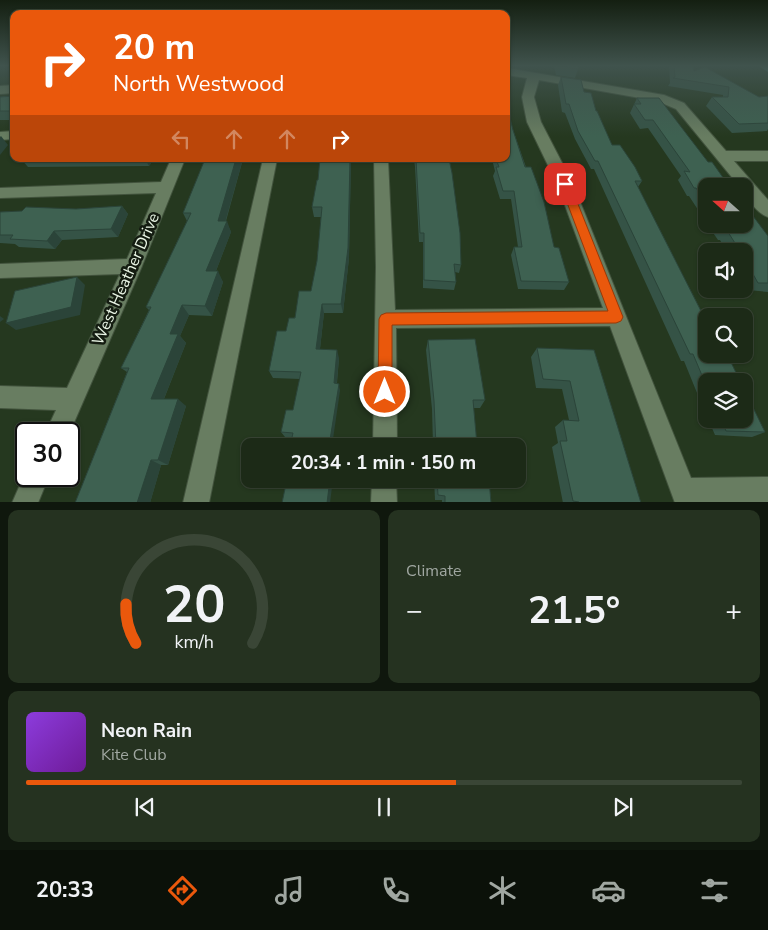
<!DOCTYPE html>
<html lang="en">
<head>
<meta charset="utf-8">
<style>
  :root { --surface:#1c2a17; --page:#253220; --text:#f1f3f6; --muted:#a0a7a1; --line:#3a4636; --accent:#ea580c }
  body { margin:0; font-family:"Nunito Sans",sans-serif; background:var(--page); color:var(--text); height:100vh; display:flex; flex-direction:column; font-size:19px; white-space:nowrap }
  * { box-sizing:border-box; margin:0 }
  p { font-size:16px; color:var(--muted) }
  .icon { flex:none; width:28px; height:28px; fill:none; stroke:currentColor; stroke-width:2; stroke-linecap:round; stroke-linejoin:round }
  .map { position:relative; height:502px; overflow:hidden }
  .drawer { display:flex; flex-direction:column; gap:8px; padding:8px; background:#0f170d; flex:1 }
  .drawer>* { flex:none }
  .banner { position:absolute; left:10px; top:10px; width:500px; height:152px; border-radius:10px; box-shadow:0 1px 4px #0004,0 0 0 1px var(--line); background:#ea580c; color:#fff; overflow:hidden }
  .needle { width:32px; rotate:291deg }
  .tools { position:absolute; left:698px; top:178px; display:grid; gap:10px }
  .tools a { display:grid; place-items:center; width:55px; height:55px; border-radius:10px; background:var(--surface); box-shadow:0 1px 4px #0004,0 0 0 1px var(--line); font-size:25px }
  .speed { position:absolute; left:15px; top:422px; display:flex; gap:10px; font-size:25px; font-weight:700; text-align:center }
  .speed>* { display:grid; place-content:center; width:65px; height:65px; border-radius:50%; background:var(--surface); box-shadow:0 1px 4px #0004,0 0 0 1px var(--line); line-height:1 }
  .speed .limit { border:2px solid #111; border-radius:8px; background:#fff; color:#111 }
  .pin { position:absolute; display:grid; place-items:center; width:42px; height:42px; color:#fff; margin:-21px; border-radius:10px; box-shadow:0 2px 8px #0006 }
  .me { position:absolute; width:55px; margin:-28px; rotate:0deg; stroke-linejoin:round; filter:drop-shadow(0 0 4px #0008) }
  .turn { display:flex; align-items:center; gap:18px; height:105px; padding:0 20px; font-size:22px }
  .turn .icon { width:65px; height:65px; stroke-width:2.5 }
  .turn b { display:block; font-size:35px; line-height:42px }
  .lanes { display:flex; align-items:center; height:48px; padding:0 20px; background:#0003; justify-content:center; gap:25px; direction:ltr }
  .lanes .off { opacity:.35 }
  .big { font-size:38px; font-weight:700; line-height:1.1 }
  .drawer .card { flex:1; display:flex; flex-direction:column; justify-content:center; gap:8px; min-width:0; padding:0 18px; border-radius:10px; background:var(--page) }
  .drawer .dial { align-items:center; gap:0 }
  .dial svg { height:130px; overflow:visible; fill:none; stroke:var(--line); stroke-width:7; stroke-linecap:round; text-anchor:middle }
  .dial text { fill:var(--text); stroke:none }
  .song { display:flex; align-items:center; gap:15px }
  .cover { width:60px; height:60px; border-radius:8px; background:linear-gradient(135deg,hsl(270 70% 55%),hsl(280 70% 35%)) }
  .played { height:5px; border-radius:2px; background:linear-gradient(90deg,var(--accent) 60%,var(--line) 60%) }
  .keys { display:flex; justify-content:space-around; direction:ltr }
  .heat { display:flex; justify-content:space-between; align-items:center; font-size:28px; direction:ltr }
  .drawer .tiles { flex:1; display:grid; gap:8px; grid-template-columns:1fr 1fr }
  .card:last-child { grid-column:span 2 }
  .trip { position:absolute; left:241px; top:438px; width:285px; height:50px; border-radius:10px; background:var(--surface); box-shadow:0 1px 4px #0004,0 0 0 1px var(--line); font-weight:700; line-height:50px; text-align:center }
  .dock { display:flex; height:80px; justify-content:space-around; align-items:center; background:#0b1109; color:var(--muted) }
  .dock .icon { width:35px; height:35px }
  .dock .selected { color:var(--accent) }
  .dock b { font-size:22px; color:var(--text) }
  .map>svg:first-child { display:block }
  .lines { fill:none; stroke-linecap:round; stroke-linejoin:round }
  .canal { fill:#50928d; fill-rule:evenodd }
  .minor-casing { stroke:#42533d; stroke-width:2 }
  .minor { fill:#687d61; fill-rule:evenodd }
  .wall { fill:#355346 }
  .shaded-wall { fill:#2b4439 }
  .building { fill:#3e6151; stroke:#2b4439 }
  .route { fill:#ea580c; stroke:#983908 }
  .labels { text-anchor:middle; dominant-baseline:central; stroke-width:5; stroke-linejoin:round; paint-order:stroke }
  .street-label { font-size:16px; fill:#eaf6e6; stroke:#141c11 }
</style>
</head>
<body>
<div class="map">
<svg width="768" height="503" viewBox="0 0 768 503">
  <rect width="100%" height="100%" fill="#25381f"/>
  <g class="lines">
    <path class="canal" d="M759,66H768V72Z"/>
    <defs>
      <g id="minor">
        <path d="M506,68L664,95L684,103L726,151H768V161H734L768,200V217C758,214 744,197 744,186H739L676,109L657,101L539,80L534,97L541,122L573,184L691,478L768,477V503H675L610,326L396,328L397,446H373L376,267L374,159H388L395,310L603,308L557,184L527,122L522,97L527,78L506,75Z"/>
        <path d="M14,85V93L0,94V86Z"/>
        <path d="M14,131V139L0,140V132Z"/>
        <path d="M171,159H185L142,266L69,434H45L56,410L0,408V386L67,388L120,274L0,278V264L127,259L156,193L0,198V188L161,182Z"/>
        <path d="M263,159H277L209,503H183Z"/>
        <path d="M26,471V476H49L38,503H12Z"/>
        <path d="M372,479H396L397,503H371Z"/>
      </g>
    </defs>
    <use href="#minor" class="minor-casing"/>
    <use href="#minor" class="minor"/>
  </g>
  <g class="wall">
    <path d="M554,66H578V69L575,78L556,75Z"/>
    <path d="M669,66H693L694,71L759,97L768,96V129L767,131L732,133L706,106L712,97H723V95L668,86L670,83Z"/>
    <path d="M561,77L584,92L596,111L612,145L642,181L638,187L701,311L733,354L728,357L706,381V415L684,361H681L594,169H591L575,139L565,113L562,112L558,85Z"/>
    <path d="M14,96V120H0V97Z"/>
    <path d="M637,98L706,186V222L689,196H687L678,180L681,176L648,128L640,129L630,113Z"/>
    <path d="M513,130L554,247L569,282L564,290L518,289L511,255L514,247H518L511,199H500L493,176L495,171L492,159H506Z"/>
    <path d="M21,159H154L149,166L28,167Z"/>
    <path d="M243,159L226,221L231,232L216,271L223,282L212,316L189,315L180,336L186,343L164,399L186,406L168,465H161L150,503H75L127,372L121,368L149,310L146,307L187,221L183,213Z"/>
    <path d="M320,159H351L349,258L343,313H324L320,349L339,358L337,383L340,391L292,438L285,437L281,432L293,410L300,379L273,378L269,371L286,331L311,291L317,261L321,217H314L312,207L318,180Z"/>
    <path d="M414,159H449L461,265L459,273L455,272L456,282L454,290L423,288V242H419L415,167Z"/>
    <path d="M122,206L128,214L118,237L62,240L55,249L19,247L15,244L0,243V212L76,209Z"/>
    <path d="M707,224H744L768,236V292L748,290L744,283V251H726L720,240H718Z"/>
    <path d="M428,340L485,400L480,408H473L477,445L486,446H433L432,409L426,350Z"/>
    <path d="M537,348L594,350L641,503H563L552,447L558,443L555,427L563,420H569L562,389L536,388L531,357Z"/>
    <path d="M708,419H744L765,432L752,437L715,435Z"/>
    <path d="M434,479H489L491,503H442V500H435Z"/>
  </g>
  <g class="shaded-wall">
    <path d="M1,136L8,145L0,155V137Z"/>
    <path d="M145,159H154L149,166Z"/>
    <path d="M236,159H243L224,226L227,221L231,232L212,281L206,271L218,221Z"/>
    <path d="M350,159H351L349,258L343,313L341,304Z"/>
    <path d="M122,206L128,214L118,237L111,229Z"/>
    <path d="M54,231L62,240L55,249L47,241Z"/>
    <path d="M218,271L223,282L212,316L205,306Z"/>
    <path d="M77,277L85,285L80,315L16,330L6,323Z"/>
    <path d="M322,304L324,313L319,357L316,349Z"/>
    <path d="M182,305L189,315L180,336L186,343L161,406L151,399L170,334Z"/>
    <path d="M0,316L4,319L0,322Z"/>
    <path d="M337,350L339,358L336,390L334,383Z"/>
    <path d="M339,384L340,391L332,446H329Z"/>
    <path d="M178,399L186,406L168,465L158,460Z"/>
    <path d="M151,460L161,465L150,503H137Z"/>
    <path d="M330,479H333L330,503H327Z"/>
  </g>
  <g class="building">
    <path d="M560,66H578V69Z"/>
    <path d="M674,66H693L694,71L705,67L759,97L768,96V123L739,124L712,97H728L729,87L673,78L675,77Z"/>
    <path d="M561,77L581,80L584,92L591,93L596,111H597L612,145H620L635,167L642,181H635L701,311H709L712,316H706V354H733H727L740,381H706V385L693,354H690L598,161H595L578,131L569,104H566Z"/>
    <path d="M14,96V111H0V97Z"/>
    <path d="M637,98H659L708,162H712L729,186H706V202L696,188H694L684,171L690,172L653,120H645L634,104H641Z"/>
    <path d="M506,102L513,130L525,167H531L544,202L554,247L559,248L569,282L521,281L514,247H522L514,191H503L496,167H499L496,159H506Z"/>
    <path d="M205,159H236L218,221H227L206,271H218L205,306L182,305L170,334H178L151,399H178L158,460H151L137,503H75L129,368H121L151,307H146L191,213H183Z"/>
    <path d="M320,159H350L348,248L341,304H322L316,349L337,350L334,383L339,384L329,446H290L293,433L281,432L286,410H293L301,372L269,371L277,331H286L289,318H295L299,291H311L317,261L322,207H312L317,180H318Z"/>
    <path d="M416,159H449L452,173L460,233L461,265L454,264L456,282L424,280V233H420Z"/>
    <path d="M744,204L768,236V283H758L744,258V251H740L728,232H726L721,224H744Z"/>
    <path d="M122,206L111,229L54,231L47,241L10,239L13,235H0V212L22,211L26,207L76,209Z"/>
    <path d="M77,277L71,307L6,323L15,291Z"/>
    <path d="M475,339L485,400H473L477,445L486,446H436L434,401L428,340Z"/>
    <path d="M537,348L594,350L641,503H579V502L573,501L560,441H567L563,420L579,421L570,381L543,379Z"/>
    <path d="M744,389L765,432L726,431L721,419H744Z"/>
    <path d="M287,479H330L327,503H282Z"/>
    <path d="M437,479H489L491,503H445V496L438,495Z"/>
  </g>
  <linearGradient id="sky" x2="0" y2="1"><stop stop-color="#141f11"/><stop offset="0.48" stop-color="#40534d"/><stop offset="1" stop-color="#40534d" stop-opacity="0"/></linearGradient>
  <rect width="768" height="137" fill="url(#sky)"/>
  <path class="route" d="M565,181L570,184L623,317L621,321L616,323L392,325V392L390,397L385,399L380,397L378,392L379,319L381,315L386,313L608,311L560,184Z"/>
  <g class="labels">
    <g class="street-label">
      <text transform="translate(126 279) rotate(-66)">West Heather Drive</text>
    </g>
  </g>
</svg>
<div class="tools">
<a><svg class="needle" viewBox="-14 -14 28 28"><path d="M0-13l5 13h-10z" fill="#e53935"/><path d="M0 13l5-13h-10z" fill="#a0a7a1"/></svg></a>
<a><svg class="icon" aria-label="sound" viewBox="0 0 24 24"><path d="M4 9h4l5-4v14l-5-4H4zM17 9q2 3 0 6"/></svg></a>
<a><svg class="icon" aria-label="search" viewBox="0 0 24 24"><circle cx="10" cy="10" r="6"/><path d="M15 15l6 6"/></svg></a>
<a><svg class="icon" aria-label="layers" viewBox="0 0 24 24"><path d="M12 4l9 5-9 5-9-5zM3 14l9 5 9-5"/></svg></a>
</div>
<div class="speed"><div class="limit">30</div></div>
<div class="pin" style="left:565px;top:184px;background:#d93025"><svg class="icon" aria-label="arrive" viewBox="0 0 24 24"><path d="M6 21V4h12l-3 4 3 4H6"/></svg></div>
<svg class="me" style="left:385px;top:392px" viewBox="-20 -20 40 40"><circle r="17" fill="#ea580c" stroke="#fff" stroke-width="3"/><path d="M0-11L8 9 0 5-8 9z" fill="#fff"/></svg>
<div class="trip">20:34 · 1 min · 150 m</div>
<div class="banner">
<div class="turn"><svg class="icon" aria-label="right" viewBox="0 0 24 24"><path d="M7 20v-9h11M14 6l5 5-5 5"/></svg><div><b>20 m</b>North Westwood</div></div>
<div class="lanes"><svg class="icon off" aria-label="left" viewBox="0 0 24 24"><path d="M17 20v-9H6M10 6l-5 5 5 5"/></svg><svg class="icon off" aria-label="ahead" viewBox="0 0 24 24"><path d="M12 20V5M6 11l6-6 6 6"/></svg><svg class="icon off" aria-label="ahead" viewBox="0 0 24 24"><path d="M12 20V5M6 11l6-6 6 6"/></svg><svg class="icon" aria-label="right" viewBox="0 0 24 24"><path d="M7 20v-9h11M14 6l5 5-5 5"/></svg></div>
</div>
</div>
<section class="drawer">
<div class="tiles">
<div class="card dial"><svg viewBox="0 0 100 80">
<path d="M14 69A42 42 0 1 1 86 69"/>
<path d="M14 69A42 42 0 0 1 8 45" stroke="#ea580c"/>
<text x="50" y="56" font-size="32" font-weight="700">20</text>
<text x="50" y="72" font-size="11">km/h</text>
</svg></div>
<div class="card"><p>Climate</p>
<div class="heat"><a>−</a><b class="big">21.5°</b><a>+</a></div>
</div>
<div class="card">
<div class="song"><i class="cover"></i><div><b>Neon Rain</b><p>Kite Club</p></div></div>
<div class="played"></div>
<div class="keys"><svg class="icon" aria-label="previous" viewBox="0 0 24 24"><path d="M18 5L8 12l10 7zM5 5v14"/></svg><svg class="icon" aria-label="pause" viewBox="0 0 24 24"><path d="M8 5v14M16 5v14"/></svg><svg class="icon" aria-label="next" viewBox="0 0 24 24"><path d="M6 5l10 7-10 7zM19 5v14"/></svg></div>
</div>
</div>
</section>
<nav class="dock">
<b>20:33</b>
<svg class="icon selected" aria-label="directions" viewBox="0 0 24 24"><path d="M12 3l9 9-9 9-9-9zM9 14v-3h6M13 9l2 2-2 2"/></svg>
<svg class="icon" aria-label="music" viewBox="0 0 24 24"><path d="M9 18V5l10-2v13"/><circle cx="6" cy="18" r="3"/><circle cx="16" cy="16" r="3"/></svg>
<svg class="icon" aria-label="phone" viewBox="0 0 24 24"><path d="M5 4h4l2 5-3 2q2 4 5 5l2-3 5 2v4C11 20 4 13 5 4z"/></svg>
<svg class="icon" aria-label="climate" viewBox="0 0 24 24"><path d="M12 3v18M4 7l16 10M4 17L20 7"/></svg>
<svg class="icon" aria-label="car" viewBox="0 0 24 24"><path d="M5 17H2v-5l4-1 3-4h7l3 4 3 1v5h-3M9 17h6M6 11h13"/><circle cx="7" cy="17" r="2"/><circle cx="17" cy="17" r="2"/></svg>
<svg class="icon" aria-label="filters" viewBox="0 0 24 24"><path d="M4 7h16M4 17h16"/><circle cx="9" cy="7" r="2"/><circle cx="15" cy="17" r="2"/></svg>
</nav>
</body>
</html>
